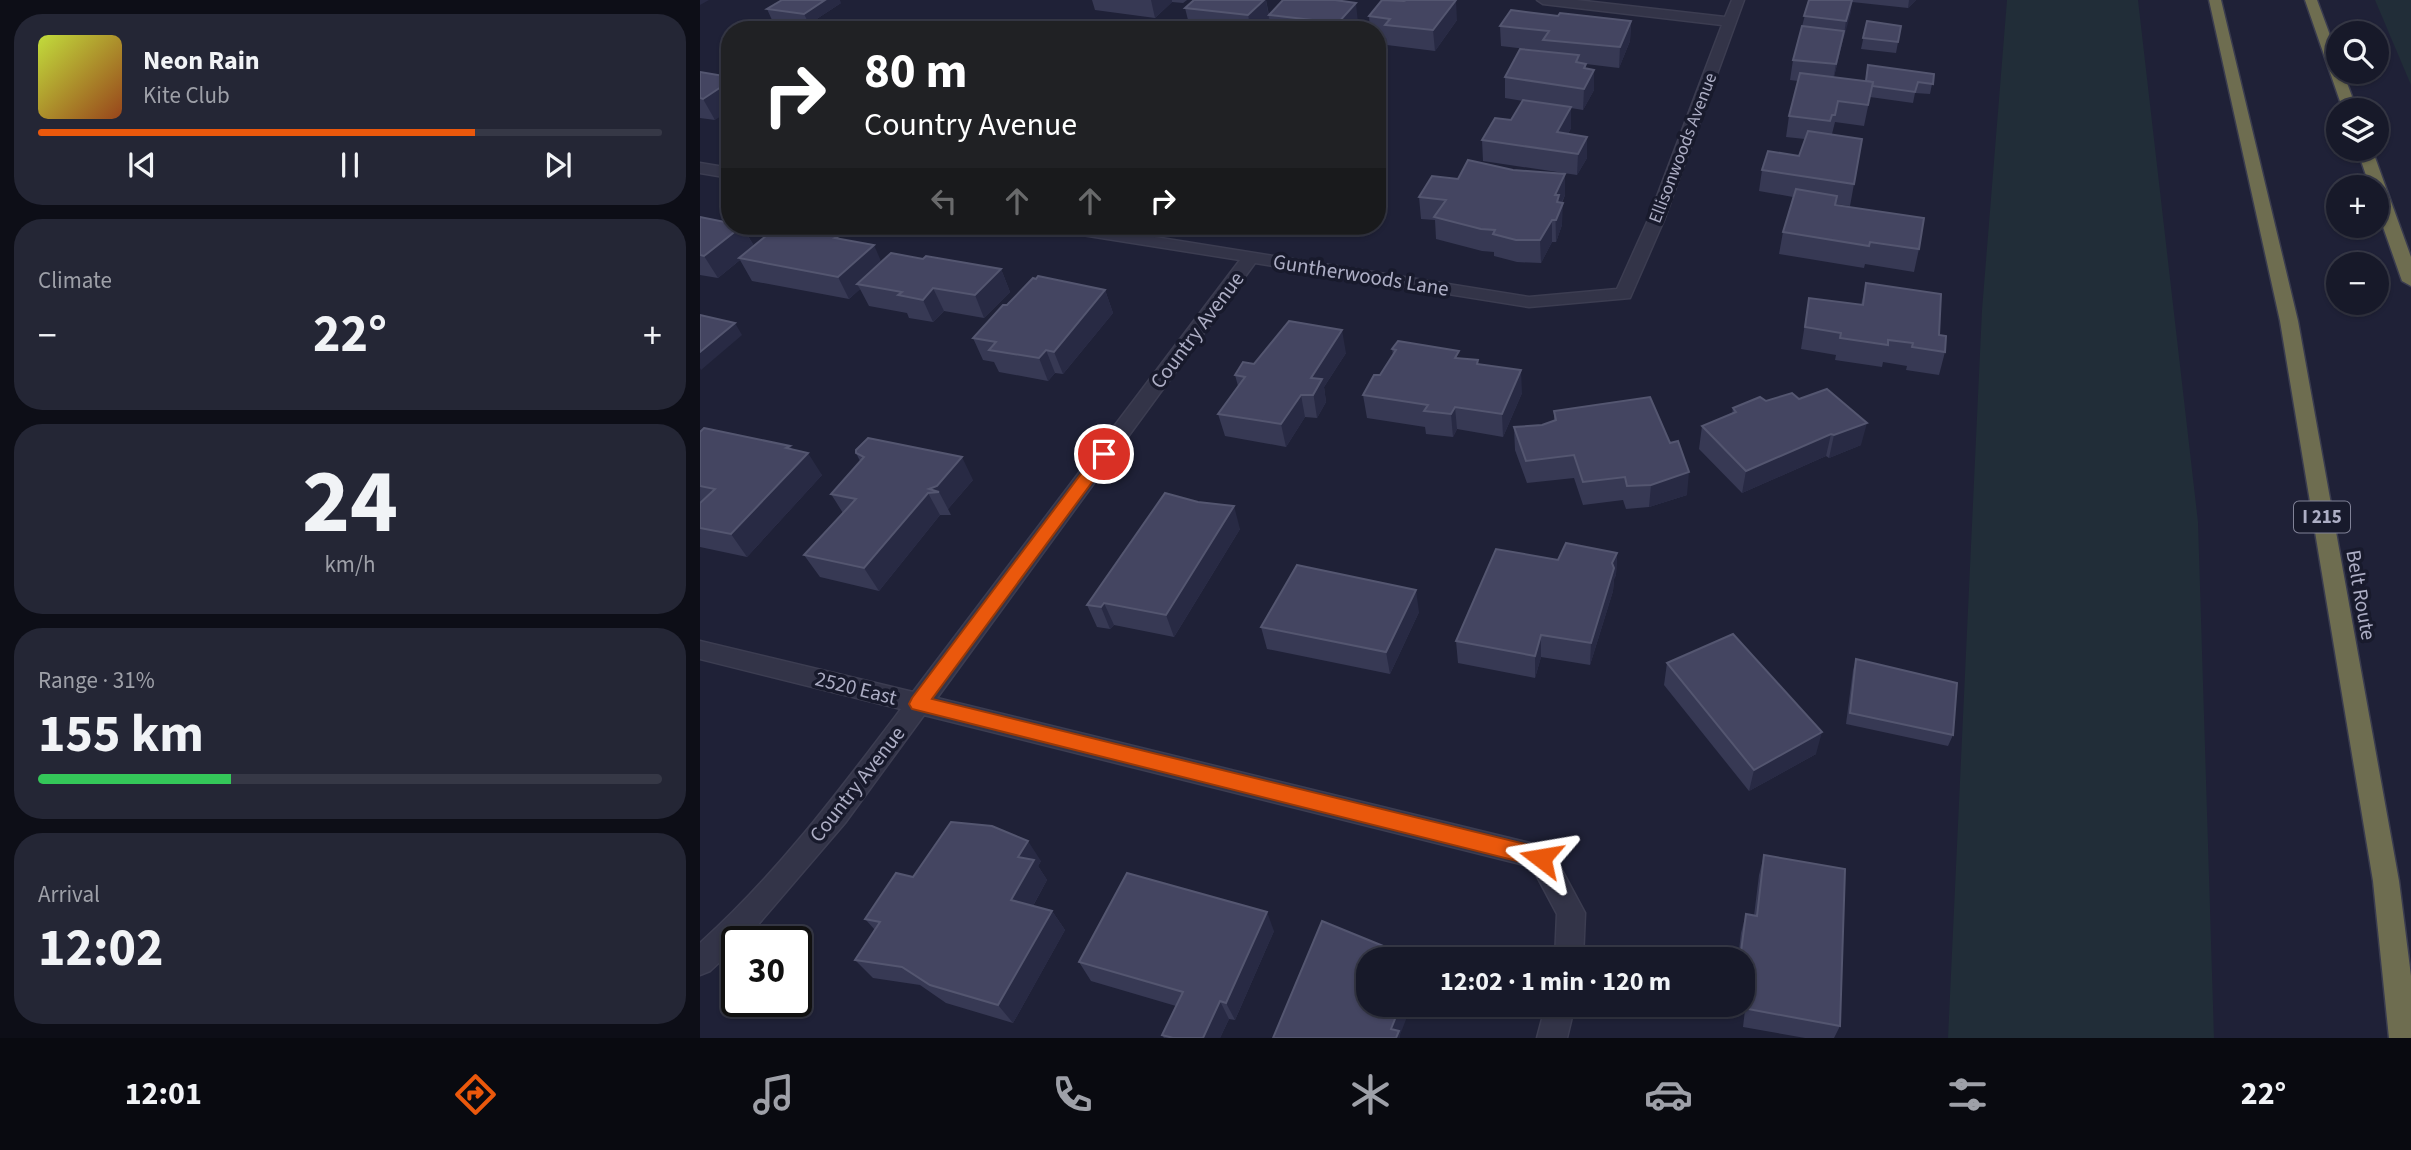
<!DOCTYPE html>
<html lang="en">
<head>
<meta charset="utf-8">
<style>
  :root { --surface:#171929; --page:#242635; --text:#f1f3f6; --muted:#9ea0a8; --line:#363846; --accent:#ea580c }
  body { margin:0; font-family:"Source Sans 3",sans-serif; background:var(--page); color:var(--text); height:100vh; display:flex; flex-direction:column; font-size:26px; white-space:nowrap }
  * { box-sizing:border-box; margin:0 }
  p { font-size:23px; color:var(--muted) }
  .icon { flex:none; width:38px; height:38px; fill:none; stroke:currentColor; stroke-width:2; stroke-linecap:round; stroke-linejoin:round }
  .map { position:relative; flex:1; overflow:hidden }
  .drawer { display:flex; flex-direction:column; gap:14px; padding:14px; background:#0d0e17; width:700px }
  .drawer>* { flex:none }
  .top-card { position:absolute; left:21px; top:21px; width:665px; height:214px; border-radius:28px; box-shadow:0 2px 5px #0004,0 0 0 2px var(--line); background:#202124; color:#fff; overflow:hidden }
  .buttons { position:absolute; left:1626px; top:21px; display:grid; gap:14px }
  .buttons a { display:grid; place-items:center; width:63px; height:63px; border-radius:50%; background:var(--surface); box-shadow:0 2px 5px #0004,0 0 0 2px var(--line); font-size:35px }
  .speed { position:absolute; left:21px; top:926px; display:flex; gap:14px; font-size:35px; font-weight:700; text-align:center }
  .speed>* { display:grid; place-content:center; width:91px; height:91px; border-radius:50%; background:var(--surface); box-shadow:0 2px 5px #0004,0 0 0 2px var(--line); line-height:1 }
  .speed .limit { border:4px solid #111; border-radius:10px; background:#fff; color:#111 }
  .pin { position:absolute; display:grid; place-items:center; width:60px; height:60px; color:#fff; margin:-30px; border:4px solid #fff; border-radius:50%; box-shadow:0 2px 7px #0007 }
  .me { position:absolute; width:77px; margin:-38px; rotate:284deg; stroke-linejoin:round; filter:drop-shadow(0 0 5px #0008) }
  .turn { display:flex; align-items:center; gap:24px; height:147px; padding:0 28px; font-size:32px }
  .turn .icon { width:91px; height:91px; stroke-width:2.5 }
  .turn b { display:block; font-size:49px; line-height:60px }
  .lanes { display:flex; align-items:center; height:66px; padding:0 28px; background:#0003; justify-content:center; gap:35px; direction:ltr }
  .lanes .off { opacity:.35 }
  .big { font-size:52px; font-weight:700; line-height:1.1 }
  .drawer .widget { flex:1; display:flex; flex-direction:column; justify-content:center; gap:10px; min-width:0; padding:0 24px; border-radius:28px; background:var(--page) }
  .drawer .dial { align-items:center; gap:0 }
  .dial b { font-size:91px; line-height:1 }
  .song { display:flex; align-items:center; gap:21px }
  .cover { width:84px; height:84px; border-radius:10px; background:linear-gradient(135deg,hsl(70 70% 55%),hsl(20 70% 35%)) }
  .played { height:7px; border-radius:4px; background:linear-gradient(90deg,var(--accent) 70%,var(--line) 70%) }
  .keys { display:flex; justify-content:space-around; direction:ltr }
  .heat { display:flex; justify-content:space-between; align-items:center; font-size:38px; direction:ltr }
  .charge { height:10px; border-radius:5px; background:linear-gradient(90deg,#34c759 31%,var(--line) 0) }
  .trip { position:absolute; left:656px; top:947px; width:399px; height:70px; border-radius:28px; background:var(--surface); box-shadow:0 2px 5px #0004,0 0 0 2px var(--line); font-weight:700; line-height:70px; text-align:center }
  .tab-bar { display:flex; height:112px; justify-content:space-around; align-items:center; background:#090a10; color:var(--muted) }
  .tab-bar .icon { width:49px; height:49px }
  .tab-bar .active { color:var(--accent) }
  .tab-bar b { font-size:32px; color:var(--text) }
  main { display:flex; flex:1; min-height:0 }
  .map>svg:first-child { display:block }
  .green { fill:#212d38 }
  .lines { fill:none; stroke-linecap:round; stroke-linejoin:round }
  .minor-casing { stroke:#3c3d51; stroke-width:3 }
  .highway-casing { stroke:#3a3c4f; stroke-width:3 }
  .minor { fill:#333448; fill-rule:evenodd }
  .highway { fill:#6e6d50; fill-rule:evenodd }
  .wall { fill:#373954 }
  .shaded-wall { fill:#282a44 }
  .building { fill:#444561; stroke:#545670; stroke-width:2 }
  .route { fill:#ea580c; stroke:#983908; stroke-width:2 }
  .labels { text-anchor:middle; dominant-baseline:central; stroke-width:7; stroke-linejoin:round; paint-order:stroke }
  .far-street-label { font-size:18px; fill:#adaec5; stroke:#181a2c }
  .shield { fill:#181a2c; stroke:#808297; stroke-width:2 }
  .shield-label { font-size:19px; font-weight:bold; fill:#adaec5 }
  .street-label { font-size:21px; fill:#adaec5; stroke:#181a2c }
</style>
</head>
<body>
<main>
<section class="drawer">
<div class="widget">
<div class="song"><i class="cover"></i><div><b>Neon Rain</b><p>Kite Club</p></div></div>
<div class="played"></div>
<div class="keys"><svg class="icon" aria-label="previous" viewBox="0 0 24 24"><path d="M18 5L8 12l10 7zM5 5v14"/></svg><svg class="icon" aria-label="pause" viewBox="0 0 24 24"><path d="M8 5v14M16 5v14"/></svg><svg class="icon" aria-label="next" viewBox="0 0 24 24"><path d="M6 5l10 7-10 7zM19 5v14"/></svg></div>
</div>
<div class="widget"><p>Climate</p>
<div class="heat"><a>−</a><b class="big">22°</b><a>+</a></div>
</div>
<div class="widget dial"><b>24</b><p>km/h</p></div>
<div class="widget"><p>Range · 31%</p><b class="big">155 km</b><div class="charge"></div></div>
<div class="widget"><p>Arrival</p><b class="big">12:02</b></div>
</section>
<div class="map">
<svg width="1711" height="1038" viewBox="0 0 1711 1038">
  <rect width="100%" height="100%" fill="#1f2137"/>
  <g class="green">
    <path d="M1307,0H1438L1498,522L1514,1038H1248L1282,310Z"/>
    <path d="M1675,0H1711V85Z"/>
  </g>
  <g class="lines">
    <defs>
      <g id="minor">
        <path d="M837,0H876L1025,17L1032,0H1044L964,220L930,298L829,307L555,263L237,698L850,848L885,913L883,959H855L857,914L832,867L224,715L145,823L50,934L42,942H37V946L10,971L0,975V943C77,874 139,791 201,709L0,659V641L213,692L540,260L357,231L349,226H386L829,297L917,289L948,220L1022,25L843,4Z"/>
        <path d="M0,163L30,168V178L0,173Z"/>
        <path d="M846,1004H875L867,1038H837Z"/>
      </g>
      <g id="highway">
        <path d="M1509,0H1521L1598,321L1699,881L1711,976V1038H1689L1673,881L1580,321Z"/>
        <path d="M1605,0H1617L1638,57V72H1643L1657,110H1643Z"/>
        <path d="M1657,149H1672L1711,257V286L1702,281L1676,207V187H1670Z"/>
      </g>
    </defs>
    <use href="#minor" class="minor-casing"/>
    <use href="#highway" class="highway-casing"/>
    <use href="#minor" class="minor"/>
    <use href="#highway" class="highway"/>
  </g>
  <g class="wall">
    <path d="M392,0H487L483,3L472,2L455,18L395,10Z"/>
    <path d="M494,0H566L569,15L658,23L652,30H571L569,18L558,30H504L490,28L485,8Z"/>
    <path d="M1109,0H1216L1208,8L1152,2L1134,77L1165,81L1234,74L1230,94L1215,93L1213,103L1170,97L1164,126L1135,122L1132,134L1154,184L1150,206L1135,204V205L1219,249L1214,272L1165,264L1164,268L1079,254L1083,232L1093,197L1059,191L1062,170L1099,156L1105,139L1086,137L1089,116L1098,81L1090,80L1093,60Z"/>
    <path d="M704,1L757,20L735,51L687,45L686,38L677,37V30H670L669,16Z"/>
    <path d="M141,3L109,24L72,20L67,9Z"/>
    <path d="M858,16L931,21L930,41L919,68L886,64V69L894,90L883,110L871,108V128L868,134L887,158L877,175L783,161L782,140L811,120L823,101L805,98V77L843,51L801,46L800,26Z"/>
    <path d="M1167,21L1201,26L1196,53L1161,49Z"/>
    <path d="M0,72L15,120L0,118Z"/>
    <path d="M865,195L862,203V225L856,242H852L841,263L817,262L794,256V252L782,251L736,239L735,220L721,219L719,197Z"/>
    <path d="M0,217L42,226L54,246L141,240L182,262L223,259L301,269L310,292L284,318L244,311L233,322L209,318L207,313L169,306L160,289L149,299L52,281L40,260L18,278L0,275Z"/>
    <path d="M1166,283L1239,335L1245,352L1239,375L1206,370L1207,366L1183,362L1182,367L1135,360L1136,355L1101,349L1109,298L1161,305Z"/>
    <path d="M405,290L413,313L363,374L355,373L348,381L299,372L294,362L283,360L273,338L307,305Z"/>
    <path d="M692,349L759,358L779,364L822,393L803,437L757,429L753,437L726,434L725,427L667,418L663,395L680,375L693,355Z"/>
    <path d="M646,353L624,387L626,402L617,418L605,417L586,447L525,436L518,414L538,386L535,375L554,364Z"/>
    <path d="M1066,401L1161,445L1129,458L1126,456L1042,493L999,449L1002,426L1032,414L1033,408Z"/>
    <path d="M854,411L987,495L949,507L926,509L923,500L883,505L874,478L827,483L815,450L814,427L842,425L854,421Z"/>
    <path d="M0,432L90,446L92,449L122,475L47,557L0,547Z"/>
    <path d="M156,453L273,480L248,509L251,515H240L179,591L120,577L104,555L143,513L131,494L160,461Z"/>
    <path d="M498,502L540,529L474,637L414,625L410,629L397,627L387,605Z"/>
    <path d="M917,553L916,575L914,579L913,591L890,665L841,657L835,678L758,663L756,641L858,560Z"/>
    <path d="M719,612L690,674L567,649L561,627Z"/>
    <path d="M1156,659L1253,735L1248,746L1146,724L1153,670Z"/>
    <path d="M967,663L1116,754L1049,791L964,685Z"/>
    <path d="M1064,855L1140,1026L1134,1038H1105L1043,1027L1047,993H1043V959H1038L1041,933L1046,914L1054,916L1059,875Z"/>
    <path d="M341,861L338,866L347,880L333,906L352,911L365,930L313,1023L246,1003L220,985L173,978L155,960L175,930L165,919L213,877Z"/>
    <path d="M574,931L535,1020L529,1019L520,1038H464L462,1035L476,1006L391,981L379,962Z"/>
  </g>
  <g class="shaded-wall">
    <path d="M0,0H9L0,5Z"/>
    <path d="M125,0H140L141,3L109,24L104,14Z"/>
    <path d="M451,0H472V2L455,18Z"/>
    <path d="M564,0H566L569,18L558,30H551L548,15Z"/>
    <path d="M756,0L757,20L735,51L733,30Z"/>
    <path d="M1152,0L1151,12L1143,41L1146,21Z"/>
    <path d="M1209,0H1216L1208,8Z"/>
    <path d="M656,3L658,23L652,30H639L638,23Z"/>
    <path d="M931,21L930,41L919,68L920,47Z"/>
    <path d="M1144,31L1140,51L1132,85L1136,64Z"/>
    <path d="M894,70V90L883,110L884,89Z"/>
    <path d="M30,81V110L15,120L3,99Z"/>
    <path d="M871,107V128L859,151L857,132Z"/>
    <path d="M887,137V158L877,175L878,154Z"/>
    <path d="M865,174V195L859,207L863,203L862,225L856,242L855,195Z"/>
    <path d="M852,220V242L841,263L840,240Z"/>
    <path d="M42,226L55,248L39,258L40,260L18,278L4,256Z"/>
    <path d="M174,245L184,268L157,284L160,289L149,299L138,277Z"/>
    <path d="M301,269L310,292L284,318L275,295Z"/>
    <path d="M233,288L244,311L233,322L223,300Z"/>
    <path d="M405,290L413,313L363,374L354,352Z"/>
    <path d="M35,323L42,335L1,370L0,368V352Z"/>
    <path d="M642,330L646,353L624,387L626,402L617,418L611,378Z"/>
    <path d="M346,350L355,373L348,381L339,358Z"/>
    <path d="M821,370L822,393L803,437L802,414Z"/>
    <path d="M601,395L605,417L586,447L581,424Z"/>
    <path d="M755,407L757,429L753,437L751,414Z"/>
    <path d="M1167,423L1161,445L1129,458L1134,435Z"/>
    <path d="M1131,434L1126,456L1042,493L1046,471Z"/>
    <path d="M90,446L100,461L108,453L122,475L47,557L31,534L86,448Z"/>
    <path d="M262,457L273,480L248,509L239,492L229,489Z"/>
    <path d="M989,472L987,495L949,507L951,485Z"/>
    <path d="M228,493L240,515L179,591L164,568Z"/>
    <path d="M534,506L540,529L474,637L466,615Z"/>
    <path d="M917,553L916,575L914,579L913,591L890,665L891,643L912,563Z"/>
    <path d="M716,590L719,612L690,674L686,652Z"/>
    <path d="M404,603L414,625L410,629L401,607Z"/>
    <path d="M841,635V657L835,678V656Z"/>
    <path d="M1122,732L1116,754L1049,791L1054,770Z"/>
    <path d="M328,841L341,861L338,866L347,880L325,920L311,900L318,857Z"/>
    <path d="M352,911L365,930L313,1023L298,1005Z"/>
    <path d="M567,912L574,931L535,1020L526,1003Z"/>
    <path d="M520,1001L529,1019L520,1038H503Z"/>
    <path d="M701,1004H712L700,1035V1038H693L691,1029Z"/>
  </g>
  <g class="building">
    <path d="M82,0H125L104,14L67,9Z"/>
    <path d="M494,0H564L548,15L485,8Z"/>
    <path d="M583,0H635L656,3L638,23L569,15Z"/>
    <path d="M682,0L704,1L706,0H756L733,30L685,25L690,19L669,16Z"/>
    <path d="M1109,0H1152L1146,21L1104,16Z"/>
    <path d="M811,10L858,16L860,13L931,21L920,47L843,40L849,31L800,26Z"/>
    <path d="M1167,21L1201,26L1198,42L1163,38Z"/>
    <path d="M1102,26L1144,31L1136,64L1093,60Z"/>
    <path d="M820,49L879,55L876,62L886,64L884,68L894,70L884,89L805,77Z"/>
    <path d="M1168,65L1234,74L1233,84L1218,82L1215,92L1172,86L1173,82L1166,81Z"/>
    <path d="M0,72L30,77V81L3,99L0,98Z"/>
    <path d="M1100,73L1173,82L1168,105L1138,101L1135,115H1132L1130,121L1089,116Z"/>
    <path d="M823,100L871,107L857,132L887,137L878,154L782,140L795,118L811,120Z"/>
    <path d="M1108,131L1162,139L1154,184L1062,170L1068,151L1099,156Z"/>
    <path d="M768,160L813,170L865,174L855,195H859L857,202L863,203L856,220H852L840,240H816L793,234L795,230L781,229L734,217L746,200L719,197L732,176L758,179Z"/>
    <path d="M1096,189L1137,196L1135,205L1224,218L1219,249L1170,242L1169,246L1083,232Z"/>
    <path d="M0,217L30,223V226H42L4,256L0,255Z"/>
    <path d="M78,226L139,236L135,238L174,245L138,277L39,258Z"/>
    <path d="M191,253L223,259L226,256L301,269L275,295L233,288L223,300L198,295L202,292L157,284Z"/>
    <path d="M338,276L405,290L354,352L346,350L339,358L289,350L296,342L273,338L303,305H307L333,278L336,279Z"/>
    <path d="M1166,283L1241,294L1239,335L1246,336L1245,352L1212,347L1213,343L1188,340V345L1140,338L1141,333L1105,327L1109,298L1163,305Z"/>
    <path d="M0,315L35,323L0,352Z"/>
    <path d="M589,321L642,330L611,378L622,379L613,395H601L581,424L518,414L545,377L535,375L543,362L554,364Z"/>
    <path d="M698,341L759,351L755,358L778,360L777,364L821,370L802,414L755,407L751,414L724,411L728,405L663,395L674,375H680L696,350L692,349Z"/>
    <path d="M1127,389L1167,423L1134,435L1131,434L1046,471L1002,426L1036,412L1033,408L1060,397L1066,401L1092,393L1099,399Z"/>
    <path d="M950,397L970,443L978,441L989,472L951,485L927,486L925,477L883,482L874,455L826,461L814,427L842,425L856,420L854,411Z"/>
    <path d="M4,428L90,446L86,448L108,453L31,534L0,528V503L15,489L0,486V432Z"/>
    <path d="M168,438L262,457L237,486L229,489L239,492L228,493L164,568L104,555L156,499L131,494L164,457L156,453V450Z"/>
    <path d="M465,493L498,502L534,506L466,615L404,603L401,607L387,605Z"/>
    <path d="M866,543L917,553L912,563L914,568L891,643L841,635L835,656L756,641L796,549L858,560Z"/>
    <path d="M597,565L716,590L686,652L561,627Z"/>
    <path d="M1033,634L1122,732L1054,770L967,663Z"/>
    <path d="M1156,659L1257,683L1253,735L1150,713Z"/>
    <path d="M251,822L292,826L328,841L318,857L334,860L311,900L352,911L298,1005L230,985L202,967L155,960L180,922L165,919L196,873L213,877Z"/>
    <path d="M1064,855L1145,869L1140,1026L1048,1009L1053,975L1043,974V959H1040L1046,914L1057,916Z"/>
    <path d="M427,873L567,912L526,1003L520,1001L503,1038H473L462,1035L483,992L379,962Z"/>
    <path d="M622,921L715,959H668V1004H701L691,1029L699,1031L696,1038H573Z"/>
  </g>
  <path class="route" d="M404,449L410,450L412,454L410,458L232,699L841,848L848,851L851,858L848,864L841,867L212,709L209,704L212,698L399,450Z"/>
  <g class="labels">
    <g class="far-street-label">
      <text transform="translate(983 148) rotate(-69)">Ellisonwoods Avenue</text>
    </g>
    <rect class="shield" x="1594" y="501.5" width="56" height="31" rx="5"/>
    <g class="shield-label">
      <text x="1622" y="517">I 215</text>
    </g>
    <g class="street-label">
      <text transform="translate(661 275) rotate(9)">Guntherwoods Lane</text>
      <text transform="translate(497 330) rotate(-53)">Country Avenue</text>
      <text transform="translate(1661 595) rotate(80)">Belt Route</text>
      <text transform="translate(156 688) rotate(14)">2520 East</text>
      <text transform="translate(157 784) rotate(-52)">Country Avenue</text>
    </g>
  </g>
</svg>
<div class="buttons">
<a><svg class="icon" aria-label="search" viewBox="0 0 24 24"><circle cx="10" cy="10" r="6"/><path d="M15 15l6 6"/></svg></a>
<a><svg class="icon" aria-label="layers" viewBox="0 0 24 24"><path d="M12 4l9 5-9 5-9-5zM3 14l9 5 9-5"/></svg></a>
<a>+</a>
<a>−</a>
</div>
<div class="speed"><div class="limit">30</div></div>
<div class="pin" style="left:404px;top:454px;background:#d93025"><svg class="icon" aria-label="arrive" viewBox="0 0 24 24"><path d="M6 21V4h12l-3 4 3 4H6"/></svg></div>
<svg class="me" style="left:841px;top:858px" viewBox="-20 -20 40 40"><path d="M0-17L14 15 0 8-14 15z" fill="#ea580c" stroke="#fff" stroke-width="4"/></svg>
<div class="trip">12:02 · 1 min · 120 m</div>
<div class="top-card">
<div class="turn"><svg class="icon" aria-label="right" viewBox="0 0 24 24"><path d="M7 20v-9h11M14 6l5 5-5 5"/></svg><div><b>80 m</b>Country Avenue</div></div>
<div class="lanes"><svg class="icon off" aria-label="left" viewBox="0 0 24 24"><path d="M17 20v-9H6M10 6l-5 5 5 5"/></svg><svg class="icon off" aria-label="ahead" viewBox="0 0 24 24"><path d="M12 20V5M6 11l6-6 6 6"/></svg><svg class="icon off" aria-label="ahead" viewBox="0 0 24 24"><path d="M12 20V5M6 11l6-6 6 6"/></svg><svg class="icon" aria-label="right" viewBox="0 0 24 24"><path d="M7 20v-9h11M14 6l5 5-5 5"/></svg></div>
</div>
</div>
</main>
<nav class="tab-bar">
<b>12:01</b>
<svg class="icon active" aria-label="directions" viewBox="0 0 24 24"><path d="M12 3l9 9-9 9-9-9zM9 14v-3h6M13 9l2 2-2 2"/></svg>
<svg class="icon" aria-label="music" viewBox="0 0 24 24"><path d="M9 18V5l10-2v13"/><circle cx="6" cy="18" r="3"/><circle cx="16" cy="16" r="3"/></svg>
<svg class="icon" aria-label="phone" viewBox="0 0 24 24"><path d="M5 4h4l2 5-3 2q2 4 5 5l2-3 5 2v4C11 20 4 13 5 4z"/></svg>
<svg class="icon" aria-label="climate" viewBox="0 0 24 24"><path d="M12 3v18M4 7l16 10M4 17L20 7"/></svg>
<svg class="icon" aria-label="car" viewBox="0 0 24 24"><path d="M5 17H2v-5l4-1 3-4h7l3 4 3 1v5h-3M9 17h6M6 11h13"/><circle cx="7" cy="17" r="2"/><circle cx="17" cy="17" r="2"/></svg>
<svg class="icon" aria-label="filters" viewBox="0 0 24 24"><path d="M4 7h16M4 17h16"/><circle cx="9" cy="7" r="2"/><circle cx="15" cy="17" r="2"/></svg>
<b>22°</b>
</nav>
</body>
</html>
